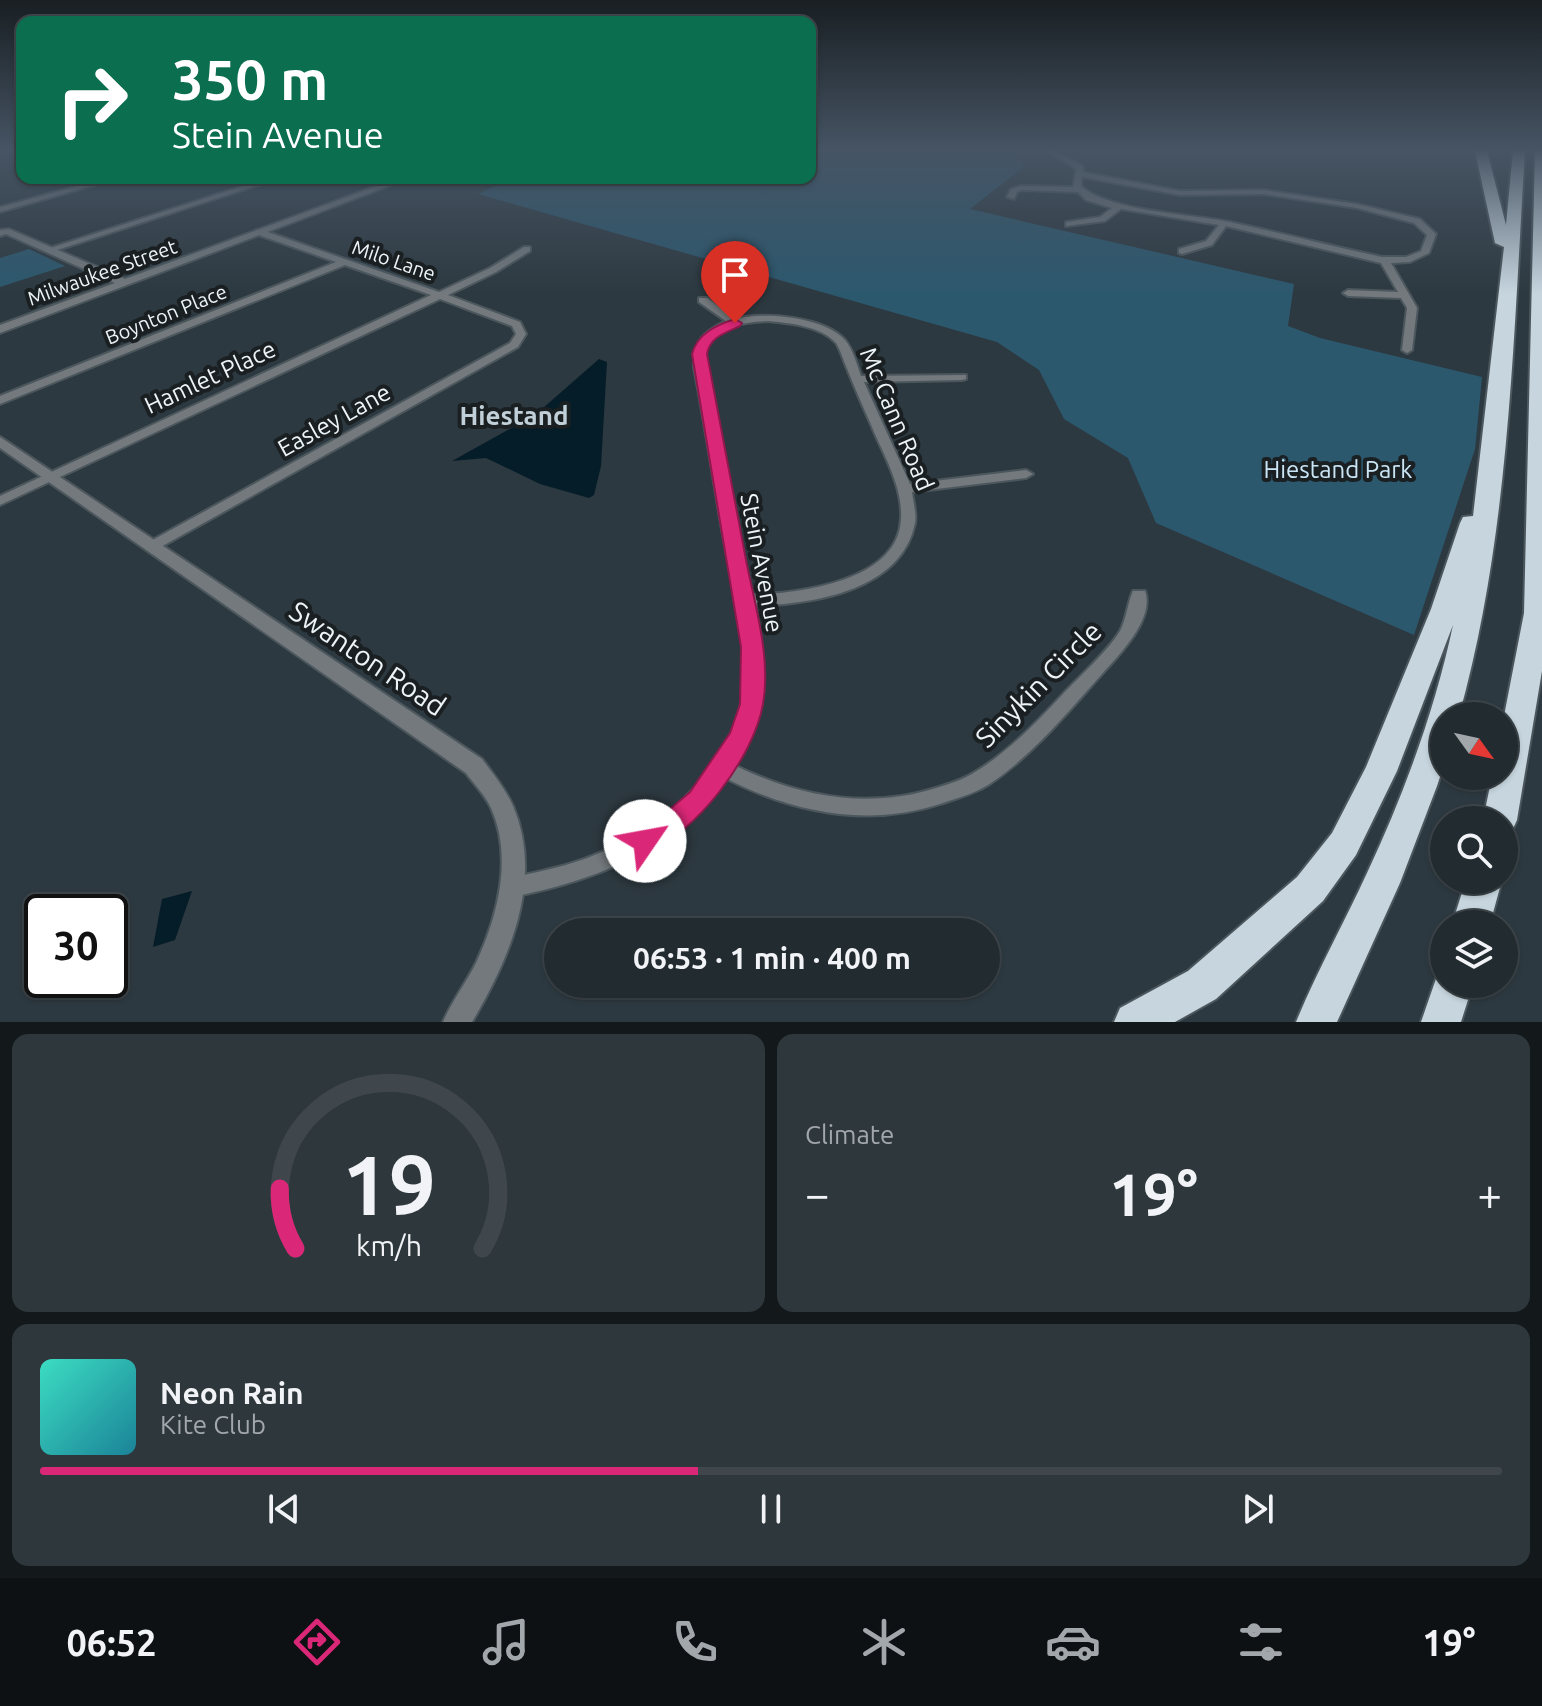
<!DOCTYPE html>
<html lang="en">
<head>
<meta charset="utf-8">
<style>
  :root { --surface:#222b30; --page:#2e373c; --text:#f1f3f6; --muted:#a2a7ab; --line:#3f474c; --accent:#db2777 }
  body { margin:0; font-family:Ubuntu,sans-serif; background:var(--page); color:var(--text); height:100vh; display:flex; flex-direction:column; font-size:30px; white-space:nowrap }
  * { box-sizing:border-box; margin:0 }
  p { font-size:26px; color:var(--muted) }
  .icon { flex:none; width:44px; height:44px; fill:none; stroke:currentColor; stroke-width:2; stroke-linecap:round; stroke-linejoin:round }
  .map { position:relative; height:1022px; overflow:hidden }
  .sheet { display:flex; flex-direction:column; gap:12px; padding:12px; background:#13181a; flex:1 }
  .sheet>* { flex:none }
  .hud { position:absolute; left:16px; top:16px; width:800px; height:168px; border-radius:16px; box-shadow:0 2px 6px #0004,0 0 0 2px var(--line); background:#0b6e4f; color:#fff; overflow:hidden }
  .needle { width:52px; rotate:123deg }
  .fabs { position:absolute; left:1430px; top:702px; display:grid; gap:16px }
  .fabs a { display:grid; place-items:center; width:88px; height:88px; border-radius:50%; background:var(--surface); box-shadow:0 2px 6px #0004,0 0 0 2px var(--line); font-size:40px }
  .speed { position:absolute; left:24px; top:894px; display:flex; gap:16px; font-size:40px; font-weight:700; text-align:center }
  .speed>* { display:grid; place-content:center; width:104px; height:104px; border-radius:50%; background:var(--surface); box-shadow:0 2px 6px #0004,0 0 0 2px var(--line); line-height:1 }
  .speed .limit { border:4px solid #111; border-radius:12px; background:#fff; color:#111 }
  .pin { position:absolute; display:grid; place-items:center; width:68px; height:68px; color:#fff; margin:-82px -34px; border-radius:50% 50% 50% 0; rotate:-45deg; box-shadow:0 0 8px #0007 }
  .pin .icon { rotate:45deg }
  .me { position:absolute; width:88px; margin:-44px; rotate:57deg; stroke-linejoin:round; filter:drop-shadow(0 0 6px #0008) }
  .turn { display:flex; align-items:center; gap:28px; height:168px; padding:0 24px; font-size:36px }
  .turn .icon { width:104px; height:104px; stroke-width:2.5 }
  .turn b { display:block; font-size:56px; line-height:68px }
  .big { font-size:60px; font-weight:700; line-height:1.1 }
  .sheet .tile { flex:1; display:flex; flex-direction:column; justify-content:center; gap:12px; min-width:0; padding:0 28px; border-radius:16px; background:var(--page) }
  .sheet .dial { align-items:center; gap:0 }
  .dial svg { height:208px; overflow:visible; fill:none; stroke:var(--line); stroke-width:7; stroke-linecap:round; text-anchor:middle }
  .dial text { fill:var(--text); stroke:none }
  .song { display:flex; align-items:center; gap:24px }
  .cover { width:96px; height:96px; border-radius:12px; background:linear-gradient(135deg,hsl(170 70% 55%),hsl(190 70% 35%)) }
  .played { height:8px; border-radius:4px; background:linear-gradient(90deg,var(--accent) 45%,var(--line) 45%) }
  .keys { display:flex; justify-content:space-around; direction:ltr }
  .heat { display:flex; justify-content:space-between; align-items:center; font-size:44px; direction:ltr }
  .sheet .tiles { flex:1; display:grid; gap:12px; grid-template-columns:1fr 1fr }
  .tile:last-child { grid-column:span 2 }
  .trip { position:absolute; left:544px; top:918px; width:456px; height:80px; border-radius:40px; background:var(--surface); box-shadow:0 2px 6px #0004,0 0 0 2px var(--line); font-weight:700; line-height:80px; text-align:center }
  .tab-bar { display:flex; height:128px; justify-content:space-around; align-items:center; background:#0e1113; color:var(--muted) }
  .tab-bar .icon { width:56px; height:56px }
  .tab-bar .active { color:var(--accent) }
  .tab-bar b { font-size:36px; color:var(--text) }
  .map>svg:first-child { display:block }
  .green { fill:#2c586e }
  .water { fill:#051d28 }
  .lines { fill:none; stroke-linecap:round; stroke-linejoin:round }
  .minor-casing { stroke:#4c575d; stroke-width:4 }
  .tertiary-casing { stroke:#4c575d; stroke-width:4 }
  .motorway-casing { stroke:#4c575d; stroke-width:4 }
  .minor { fill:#73797d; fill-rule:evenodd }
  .tertiary { fill:#73797d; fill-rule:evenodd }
  .motorway { fill:#c6d5de; fill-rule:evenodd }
  .route { fill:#db2777; stroke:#8e194d; stroke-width:2 }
  .labels { text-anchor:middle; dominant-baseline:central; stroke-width:8; stroke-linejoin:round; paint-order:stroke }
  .far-street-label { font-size:20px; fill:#ecf4f8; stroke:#1a1f22 }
  .street-label { font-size:24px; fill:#ecf4f8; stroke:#1a1f22 }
  .park-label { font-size:24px; fill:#cae6f6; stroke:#1a1f22 }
  .neighbourhood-label { font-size:26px; font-weight:bold; fill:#c0cfd8; stroke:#1a1f22 }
  .near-street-label { font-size:28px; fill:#ecf4f8; stroke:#1a1f22 }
</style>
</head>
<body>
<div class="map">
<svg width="1542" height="1022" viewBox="0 0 1542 1022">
  <rect width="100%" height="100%" fill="#2d3940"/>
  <g class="green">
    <path d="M810,151H997L1016,155L1025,166L970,209L1294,284L1288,326L1320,338L1482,377L1475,449L1414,635L1156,523L1128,458L1064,419L1039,370L997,342L478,194L499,184L481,178H810Z"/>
    <path d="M29,249L65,266L0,287V258Z"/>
  </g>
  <g class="water">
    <path d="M599,359L607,362L601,466L594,495L589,498L540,484L486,458L452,461L535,415Z"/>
    <path d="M192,891L175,940L153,947L162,899Z"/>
  </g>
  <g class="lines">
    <defs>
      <g id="minor">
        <path d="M1047,151H1056L1083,166V172L1180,191L1263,190L1357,204L1420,219L1436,234L1429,253L1410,262L1391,263L1417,308L1412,350L1407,353L1402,350L1407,308L1401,298L1348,296L1343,293L1348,290L1398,292L1381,263L1226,226L1212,245L1182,254L1179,253V249L1206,241L1219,225L1121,209L1105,221L1066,226V222L1100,217L1112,208L1086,200L1078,192L1022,190L1017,192L1014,199L1007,197L1011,189L1021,186L1073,187L1076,169ZM1082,177L1180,195L1263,194L1357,208L1414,223L1427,235L1421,251L1406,257H1382C1331,246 1281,233 1230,222C1191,214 1108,211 1081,186Z"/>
        <path d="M107,178H119L0,212V207Z"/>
        <path d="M268,178H280L51,252L44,250Z"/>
        <path d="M256,230H262L439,292L490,268L524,247H530V251L496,272L448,295L520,322L526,334L518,347L159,548L154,550L147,545L149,542L510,343L516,334L512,326L440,299L0,505V496L431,295L345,265L0,404V396L336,262L256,234Z"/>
        <path d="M699,298H707L736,319C763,311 825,317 845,340C853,349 857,365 861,376L966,375V379L962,380L864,382L910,484L1026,470L1033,474L1026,478L912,492C913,502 917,514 915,523C901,592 811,604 754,606C768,670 768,708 734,765C797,796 867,810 936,788C949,784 963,780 975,772C1008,752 1036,723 1062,695C1079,677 1108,651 1120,631C1127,618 1127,604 1133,591H1145C1155,619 1119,655 1102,674C1067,713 1032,756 988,785C975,793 958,798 943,803C868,828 794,813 725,778C676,850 594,881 512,897L504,894L501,887L504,880C518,875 532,874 546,870C574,864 600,854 625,841C659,824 690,797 712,766C770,683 739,623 723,535C713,479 705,423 694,367C695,340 702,333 726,321L699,302ZM768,321C789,323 821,326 836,343C840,349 843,359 846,366C854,386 863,407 872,427C884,456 903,487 901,519C898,582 799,593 751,595L737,535L706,367C706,362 704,353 706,348C715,325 747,322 768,321Z"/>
      </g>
      <g id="tertiary">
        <path d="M398,178H410L0,333V325L115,283L6,234L0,236V230L9,229L125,279Z"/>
        <path d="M0,437L482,759C493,774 505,788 513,806C544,879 510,958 472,1022H443C452,1001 466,983 476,963C498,916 513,857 491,808C485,795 474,784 466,773L0,448Z"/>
      </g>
      <g id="motorway">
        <path d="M1475,151H1487L1506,225L1513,151H1525C1513,340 1510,533 1459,716H1444V765L1437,786L1400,883L1337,1022H1296C1317,971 1344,923 1367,873C1404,794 1435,710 1453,625L1397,771L1356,855L1323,901L1216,999L1175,1022H1114L1120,1008L1188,971L1297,877L1332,833L1366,767L1431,609L1460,523L1463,517L1473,516L1504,247L1495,243Z"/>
        <path d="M1535,151H1542V671L1517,820L1512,831L1504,834V820H1483L1492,776H1504V716L1524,613Z"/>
        <path d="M1466,880H1502L1490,924H1452Z"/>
        <path d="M1444,968V984H1473L1461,1022H1421L1439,970Z"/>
      </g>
    </defs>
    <use href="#minor" class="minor-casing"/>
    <use href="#tertiary" class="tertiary-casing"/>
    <use href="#motorway" class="motorway-casing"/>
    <use href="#minor" class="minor"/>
    <use href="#tertiary" class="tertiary"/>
    <use href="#motorway" class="motorway"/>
  </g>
  <linearGradient id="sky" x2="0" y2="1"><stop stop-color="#191f23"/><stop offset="0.51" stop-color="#465464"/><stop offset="1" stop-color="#465464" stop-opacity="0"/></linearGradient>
  <rect width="1542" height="294" fill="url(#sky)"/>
  <path class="route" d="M735,319L742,323L740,326C725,333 710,337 707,354C720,424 734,494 747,565C756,609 771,659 763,704C754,757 696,834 645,853L636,849L632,841L636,832L656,821L690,792L730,733L740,704L741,647L692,354C697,334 716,325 735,319Z"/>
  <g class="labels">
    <g class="far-street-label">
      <text transform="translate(394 260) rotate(19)">Milo Lane</text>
      <text transform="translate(102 272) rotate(-20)">Milwaukee Street</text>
      <text transform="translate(166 314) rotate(-22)">Boynton Place</text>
    </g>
    <g class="street-label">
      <text transform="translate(210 377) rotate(-25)">Hamlet Place</text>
      <text transform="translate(897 419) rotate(67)">Mc Cann Road</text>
      <text transform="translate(334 420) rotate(-29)">Easley Lane</text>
      <text transform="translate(762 563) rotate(79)">Stein Avenue</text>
    </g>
    <g class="park-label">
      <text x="1338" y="469">Hiestand Park</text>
    </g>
    <g class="neighbourhood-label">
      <text x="514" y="415">Hiestand</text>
    </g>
    <g class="near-street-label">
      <text transform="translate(368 658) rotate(34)">Swanton Road</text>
      <text transform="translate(1038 684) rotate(-45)">Sinykin Circle</text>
    </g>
  </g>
</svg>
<div class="fabs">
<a><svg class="needle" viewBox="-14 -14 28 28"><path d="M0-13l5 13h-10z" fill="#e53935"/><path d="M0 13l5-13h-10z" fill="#a2a7ab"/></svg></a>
<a><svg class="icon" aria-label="search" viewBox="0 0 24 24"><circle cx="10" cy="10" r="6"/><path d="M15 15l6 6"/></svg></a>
<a><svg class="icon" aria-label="layers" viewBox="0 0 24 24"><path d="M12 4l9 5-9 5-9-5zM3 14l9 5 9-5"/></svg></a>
</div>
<div class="speed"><div class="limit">30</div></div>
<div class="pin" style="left:735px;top:323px;background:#d93025"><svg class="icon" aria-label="arrive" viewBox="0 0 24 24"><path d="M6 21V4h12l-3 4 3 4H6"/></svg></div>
<svg class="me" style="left:645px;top:841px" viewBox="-20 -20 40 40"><circle r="19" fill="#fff"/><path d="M0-13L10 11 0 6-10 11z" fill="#db2777"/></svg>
<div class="trip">06:53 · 1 min · 400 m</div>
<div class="hud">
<div class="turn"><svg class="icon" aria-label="right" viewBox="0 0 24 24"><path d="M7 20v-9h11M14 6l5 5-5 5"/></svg><div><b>350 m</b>Stein Avenue</div></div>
</div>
</div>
<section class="sheet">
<div class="tiles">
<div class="tile dial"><svg viewBox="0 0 100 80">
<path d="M14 69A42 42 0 1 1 86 69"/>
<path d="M14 69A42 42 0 0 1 8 46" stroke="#db2777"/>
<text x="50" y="56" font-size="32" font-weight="700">19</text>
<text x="50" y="72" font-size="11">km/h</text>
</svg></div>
<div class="tile"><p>Climate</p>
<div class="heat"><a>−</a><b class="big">19°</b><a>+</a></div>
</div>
<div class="tile">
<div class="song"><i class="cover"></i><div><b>Neon Rain</b><p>Kite Club</p></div></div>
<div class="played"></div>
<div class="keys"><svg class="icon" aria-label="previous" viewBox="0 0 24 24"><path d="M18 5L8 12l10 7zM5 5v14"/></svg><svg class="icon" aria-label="pause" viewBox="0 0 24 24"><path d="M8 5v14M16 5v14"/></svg><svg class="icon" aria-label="next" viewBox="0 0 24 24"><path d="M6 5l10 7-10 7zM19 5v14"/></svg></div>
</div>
</div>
</section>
<nav class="tab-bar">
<b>06:52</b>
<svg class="icon active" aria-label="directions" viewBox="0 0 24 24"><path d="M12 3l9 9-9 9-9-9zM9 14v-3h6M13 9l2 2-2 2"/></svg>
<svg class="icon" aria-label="music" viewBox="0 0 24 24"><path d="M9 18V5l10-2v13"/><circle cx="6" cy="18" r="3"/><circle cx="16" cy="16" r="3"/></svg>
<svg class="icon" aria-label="phone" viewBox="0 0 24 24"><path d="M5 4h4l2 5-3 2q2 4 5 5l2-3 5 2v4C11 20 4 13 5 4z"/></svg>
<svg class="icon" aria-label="climate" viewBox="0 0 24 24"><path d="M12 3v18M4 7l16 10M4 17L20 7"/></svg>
<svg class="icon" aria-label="car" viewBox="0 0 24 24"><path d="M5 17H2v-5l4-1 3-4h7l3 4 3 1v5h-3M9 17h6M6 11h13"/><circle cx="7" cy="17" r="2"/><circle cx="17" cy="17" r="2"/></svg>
<svg class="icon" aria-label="filters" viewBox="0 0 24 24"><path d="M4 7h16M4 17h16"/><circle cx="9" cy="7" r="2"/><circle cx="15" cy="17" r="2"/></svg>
<b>19°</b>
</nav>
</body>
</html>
